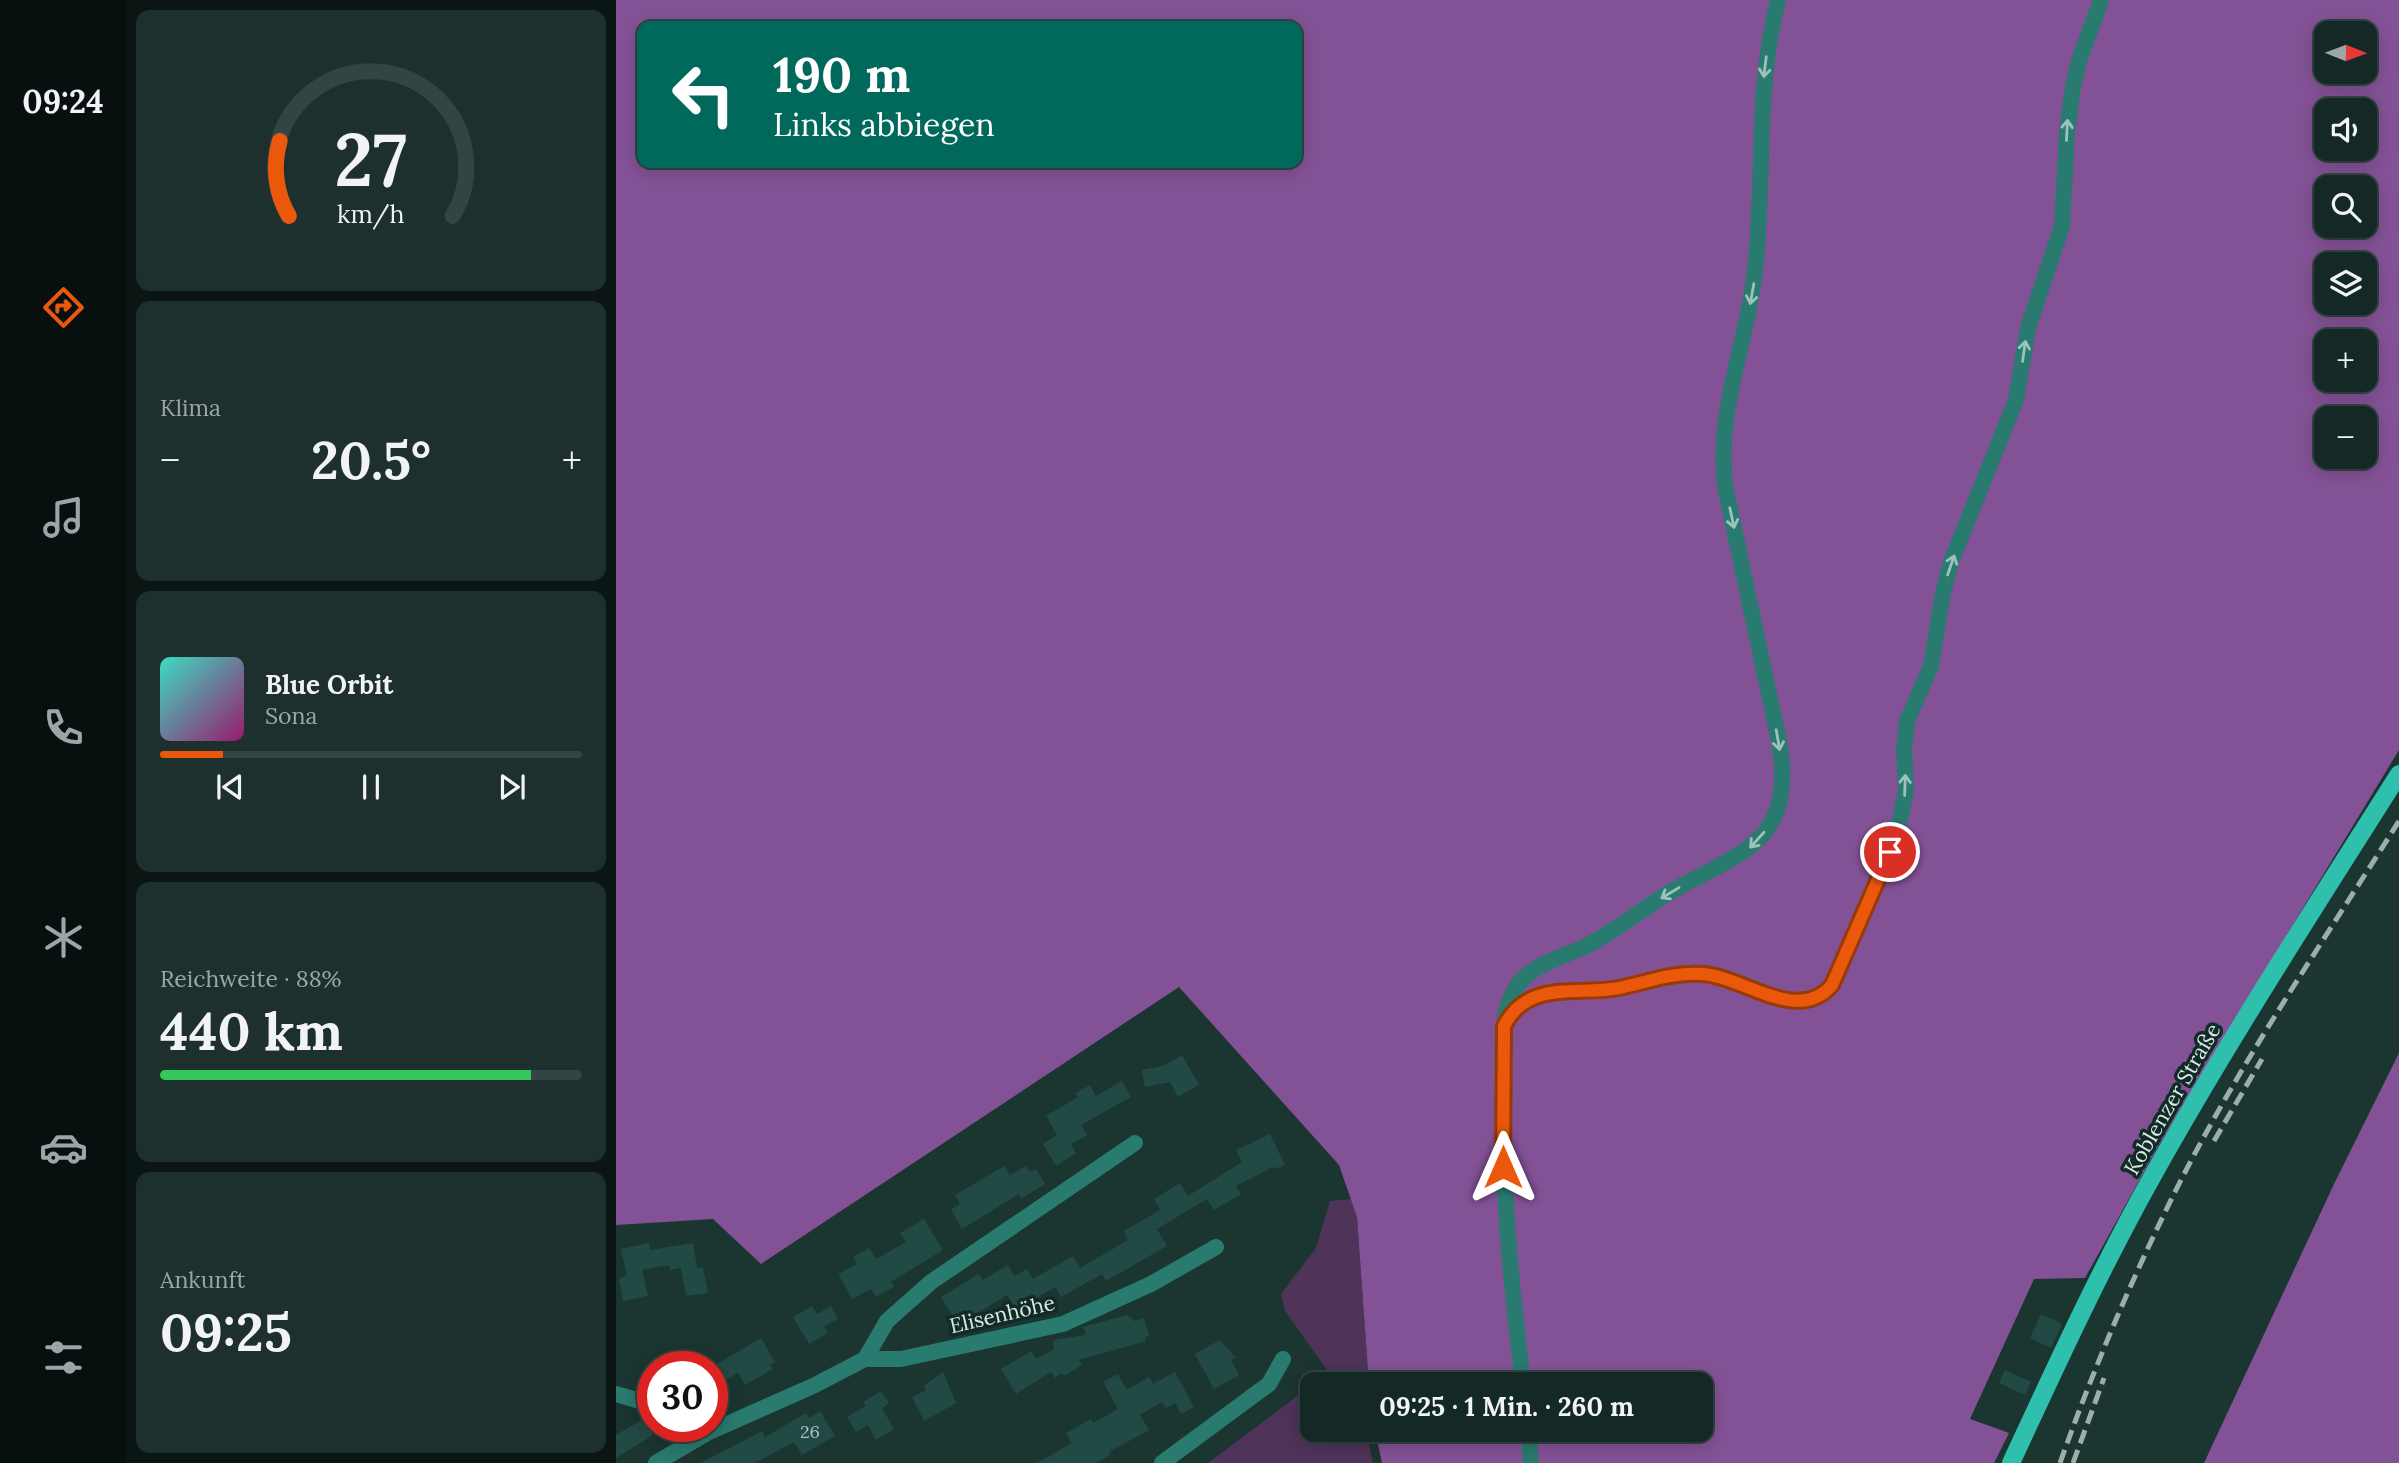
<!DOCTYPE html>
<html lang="de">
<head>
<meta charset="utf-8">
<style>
  :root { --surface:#142825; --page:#1d302d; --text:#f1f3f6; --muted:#9da6a7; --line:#334442; --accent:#ea580c }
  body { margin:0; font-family:Lora,serif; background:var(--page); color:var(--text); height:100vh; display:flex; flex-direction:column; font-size:26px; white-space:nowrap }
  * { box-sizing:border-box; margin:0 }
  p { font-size:23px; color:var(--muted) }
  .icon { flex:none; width:38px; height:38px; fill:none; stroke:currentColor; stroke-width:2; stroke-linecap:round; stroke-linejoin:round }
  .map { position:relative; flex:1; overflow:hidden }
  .panel { display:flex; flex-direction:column; gap:10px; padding:10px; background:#0b1614; width:490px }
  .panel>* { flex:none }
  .top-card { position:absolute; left:21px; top:21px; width:665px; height:147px; border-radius:14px; box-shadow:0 4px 18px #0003,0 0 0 2px var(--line); background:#00695c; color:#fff; overflow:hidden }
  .needle { width:46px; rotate:91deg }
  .buttons { position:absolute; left:1698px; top:21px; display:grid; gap:14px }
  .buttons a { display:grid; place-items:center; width:63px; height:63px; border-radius:14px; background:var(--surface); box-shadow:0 4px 18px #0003,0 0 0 2px var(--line); font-size:35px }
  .speed { position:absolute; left:21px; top:1351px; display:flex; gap:14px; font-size:35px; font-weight:700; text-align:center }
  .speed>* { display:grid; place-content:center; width:91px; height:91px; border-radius:50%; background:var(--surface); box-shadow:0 4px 18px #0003,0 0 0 2px var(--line); line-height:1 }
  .speed .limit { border:10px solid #d22; background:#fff; color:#111 }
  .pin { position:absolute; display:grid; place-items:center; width:60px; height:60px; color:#fff; margin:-30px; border:4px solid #fff; border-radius:50%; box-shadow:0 2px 7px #0007 }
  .me { position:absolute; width:77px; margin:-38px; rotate:0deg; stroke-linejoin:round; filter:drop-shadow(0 0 5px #0008) }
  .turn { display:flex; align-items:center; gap:24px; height:147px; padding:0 21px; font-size:32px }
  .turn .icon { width:91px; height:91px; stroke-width:2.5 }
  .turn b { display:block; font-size:49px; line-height:60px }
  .big { font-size:52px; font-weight:800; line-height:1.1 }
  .panel .tile { flex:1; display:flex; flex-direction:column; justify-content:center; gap:10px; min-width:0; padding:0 24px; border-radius:14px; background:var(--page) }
  .panel .dial { align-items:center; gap:0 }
  .dial svg { height:182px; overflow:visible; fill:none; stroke:var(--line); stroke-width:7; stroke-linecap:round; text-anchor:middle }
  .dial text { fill:var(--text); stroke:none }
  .song { display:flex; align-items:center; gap:21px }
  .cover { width:84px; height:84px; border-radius:10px; background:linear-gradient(135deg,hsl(170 70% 55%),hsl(320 70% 35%)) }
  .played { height:7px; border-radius:4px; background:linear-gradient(90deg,var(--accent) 15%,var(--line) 15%) }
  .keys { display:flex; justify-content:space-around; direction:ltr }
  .heat { display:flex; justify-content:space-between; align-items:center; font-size:38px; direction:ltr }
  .charge { height:10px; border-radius:5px; background:linear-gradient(90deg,#34c759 88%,var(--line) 0) }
  .trip { position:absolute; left:684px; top:1372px; width:413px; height:70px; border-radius:14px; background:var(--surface); box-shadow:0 4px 18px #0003,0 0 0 2px var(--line); font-weight:800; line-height:70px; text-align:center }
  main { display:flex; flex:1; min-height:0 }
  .tab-bar { display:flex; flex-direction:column; width:126px; justify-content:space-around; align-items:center; background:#08100f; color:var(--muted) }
  .tab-bar .icon { width:49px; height:49px }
  .tab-bar .active { color:var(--accent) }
  .tab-bar b { font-size:32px; color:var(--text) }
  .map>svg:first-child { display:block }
  .green { fill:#4f3359 }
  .forest { fill:#835296; fill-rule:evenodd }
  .building { fill:#224a44 }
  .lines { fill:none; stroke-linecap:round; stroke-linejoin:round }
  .minor { stroke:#297a6f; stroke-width:16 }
  .primary { stroke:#2ebfad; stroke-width:18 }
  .rail { stroke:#9caeab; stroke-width:5; stroke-dasharray:14 7; stroke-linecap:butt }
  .oneway { stroke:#9cc2bc }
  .route-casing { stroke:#983908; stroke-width:18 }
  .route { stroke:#ea580c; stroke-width:12 }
  .labels { text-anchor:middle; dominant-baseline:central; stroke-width:7; stroke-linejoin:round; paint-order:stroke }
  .number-label { font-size:18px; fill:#acc1be }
  .street-label { font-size:21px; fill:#dae9e6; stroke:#112b27 }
</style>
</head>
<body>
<main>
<nav class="tab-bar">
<b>09:24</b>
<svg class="icon active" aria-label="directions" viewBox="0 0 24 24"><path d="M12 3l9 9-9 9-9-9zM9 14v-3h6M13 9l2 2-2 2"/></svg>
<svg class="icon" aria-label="music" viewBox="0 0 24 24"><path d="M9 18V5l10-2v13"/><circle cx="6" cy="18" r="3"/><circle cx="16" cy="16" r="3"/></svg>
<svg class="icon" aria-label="phone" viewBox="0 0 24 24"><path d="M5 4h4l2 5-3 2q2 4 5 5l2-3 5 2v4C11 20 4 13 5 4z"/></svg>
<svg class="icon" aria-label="climate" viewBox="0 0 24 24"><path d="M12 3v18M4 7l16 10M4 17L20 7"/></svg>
<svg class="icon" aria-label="car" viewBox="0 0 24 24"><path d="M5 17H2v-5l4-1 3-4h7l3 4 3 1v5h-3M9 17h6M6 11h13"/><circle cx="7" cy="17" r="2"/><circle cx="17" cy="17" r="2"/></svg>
<svg class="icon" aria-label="filters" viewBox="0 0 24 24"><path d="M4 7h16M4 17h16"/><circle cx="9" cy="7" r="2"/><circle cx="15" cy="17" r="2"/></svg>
</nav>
<section class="panel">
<div class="tile dial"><svg viewBox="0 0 100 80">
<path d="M14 69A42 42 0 1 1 86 69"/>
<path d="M14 69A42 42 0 0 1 10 36" stroke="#ea580c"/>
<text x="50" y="56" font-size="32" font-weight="700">27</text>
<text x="50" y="72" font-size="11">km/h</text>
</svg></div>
<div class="tile"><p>Klima</p>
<div class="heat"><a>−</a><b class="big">20.5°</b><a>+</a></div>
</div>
<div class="tile">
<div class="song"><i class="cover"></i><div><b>Blue Orbit</b><p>Sona</p></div></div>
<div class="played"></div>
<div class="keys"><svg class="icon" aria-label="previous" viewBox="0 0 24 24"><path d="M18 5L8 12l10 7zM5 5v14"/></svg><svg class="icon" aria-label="pause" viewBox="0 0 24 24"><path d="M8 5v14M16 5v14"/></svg><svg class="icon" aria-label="next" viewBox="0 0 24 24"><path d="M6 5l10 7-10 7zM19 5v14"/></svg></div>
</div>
<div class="tile"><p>Reichweite · 88%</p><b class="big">440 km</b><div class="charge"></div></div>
<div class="tile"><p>Ankunft</p><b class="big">09:25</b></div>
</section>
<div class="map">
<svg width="1783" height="1463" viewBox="0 0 1783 1463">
  <rect width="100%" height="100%" fill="#1b3531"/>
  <g class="green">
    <path d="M735,1199L741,1217L753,1384H721L669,1311L665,1294L700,1248L714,1201Z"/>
    <path d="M696,1385V1430H744L752,1439L757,1463H592Z"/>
  </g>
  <g class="forest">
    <path d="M0,0H1783V750L1543,1145L1469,1278L1418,1279L1354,1419L1393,1433L1378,1463H766L759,1430H1085V1384H753L741,1217L723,1165L563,987L145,1264L97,1219L0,1225ZM26,26H681V163H26ZM1710,33H1748V72H1710ZM1710,110H1748V149H1710ZM1710,187H1748V226H1710ZM1710,264H1748V303H1710ZM1710,341H1748V380H1710ZM1710,418H1748V457H1710Z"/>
    <path d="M1783,1053V1463H1588L1718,1184Z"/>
  </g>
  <g class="building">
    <path d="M566,1055L583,1085L562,1097L554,1082L529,1087L526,1070L547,1066Z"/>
    <path d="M506,1081L515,1097L465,1125L471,1135L455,1144L460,1153L440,1166L427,1144L441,1135L430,1116L462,1097L460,1093L474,1085L480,1096Z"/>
    <path d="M654,1134L669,1165L660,1169L657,1167L620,1186L625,1194L598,1210L591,1199L541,1229L551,1246L490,1281L486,1274L445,1297L439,1287L400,1310L391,1295L342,1325L325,1297L363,1274L367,1280L392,1265L398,1276L411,1269L417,1279L457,1256L464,1268L512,1240L508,1231L544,1210L538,1199L564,1183L572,1196L626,1162L620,1150Z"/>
    <path d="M388,1166L394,1175L410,1166L414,1172L420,1169L429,1184L405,1199L403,1194L346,1229L335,1209L344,1204L339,1195Z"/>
    <path d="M308,1219L327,1250L275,1282L278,1287L260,1297L255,1289L236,1299L222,1274L241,1264L237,1257L253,1248L260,1259L290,1242L284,1233Z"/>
    <path d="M33,1243L34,1250L77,1243L81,1268L87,1267L92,1293L70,1296L65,1268L54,1270L53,1265L26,1270L32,1296L7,1301L3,1278L11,1276L5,1249Z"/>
    <path d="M196,1306L201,1314L215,1306L222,1319L208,1326L212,1333L193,1344L177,1317Z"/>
    <path d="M1425,1314L1446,1324L1435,1348L1414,1338Z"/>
    <path d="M511,1315L519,1321L528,1318L533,1336L529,1337L530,1341L463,1360L466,1365L448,1376L446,1373L439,1378L435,1372L400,1394L385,1369L415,1351L420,1359L438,1349L437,1340L470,1335L467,1327Z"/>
    <path d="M145,1338L159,1362L154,1365L157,1369L129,1385L122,1373L96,1388V1367Z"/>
    <path d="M604,1340L620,1358L615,1360L623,1375L598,1389L579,1354Z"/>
    <path d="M1389,1370L1415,1382L1409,1395L1383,1383Z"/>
    <path d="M327,1372L340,1403L308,1421L296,1397L310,1390L308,1386Z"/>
    <path d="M559,1372L578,1407L565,1414L559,1403L550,1408L546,1402L524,1415L533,1430L493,1452L495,1454L480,1463H421L456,1443L450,1433L475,1419L477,1423L502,1409L487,1382L502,1374L511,1390L533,1377L537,1384Z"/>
    <path d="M265,1391L273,1403L266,1408L278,1429L260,1440L252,1425L240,1432L231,1417L250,1406L247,1402Z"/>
    <path d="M204,1411L219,1436L186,1455L178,1442L139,1463H85L146,1431L149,1437L190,1413L193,1418Z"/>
    <path d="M27,1419L37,1435L0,1458V1435Z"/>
  </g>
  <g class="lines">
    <g class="minor">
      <path d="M891,1021C911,980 967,995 1003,988C1036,981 1068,968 1103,976C1130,982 1155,1001 1184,1001C1198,1002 1207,995 1216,985L1281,834L1290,791L1288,749L1291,721L1315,666L1327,593L1335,562L1400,400L1412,328L1446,226L1451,133L1457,87L1463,61L1485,0"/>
      <path d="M249,1359L271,1321L315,1282L519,1143"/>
      <path d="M907,1384C895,1283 885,1184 887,1082C887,1054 883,1020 897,993C910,966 941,959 966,948C998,933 1025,909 1056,891C1125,852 1178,843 1164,746L1110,491C1098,415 1131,345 1139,271C1149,179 1139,91 1162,0"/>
      <path d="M0,1394L37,1405"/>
      <path d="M912,1430L915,1463"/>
      <path d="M40,1463L91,1433L197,1386L249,1359H285L447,1324L535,1284L600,1247"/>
      <path d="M546,1463L653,1384L667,1359"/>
    </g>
    <path class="primary" d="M1395,1463C1440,1366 1484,1270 1536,1177C1613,1039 1699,907 1783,774"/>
    <g class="rail">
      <path d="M1598,1141L1646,1059"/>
      <path d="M1444,1463C1478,1367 1519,1271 1565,1180C1629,1055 1709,939 1783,821"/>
      <path d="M1457,1463L1488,1378"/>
    </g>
  </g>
  <defs><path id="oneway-shaft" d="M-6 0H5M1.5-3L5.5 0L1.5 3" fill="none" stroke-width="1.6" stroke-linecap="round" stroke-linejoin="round" transform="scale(1.75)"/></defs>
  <g class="oneway">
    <use href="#oneway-shaft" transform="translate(1149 67) rotate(97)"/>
    <use href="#oneway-shaft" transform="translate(1451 130) rotate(-87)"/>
    <use href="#oneway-shaft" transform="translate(1136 294) rotate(100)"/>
    <use href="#oneway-shaft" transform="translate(1408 351) rotate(-82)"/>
    <use href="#oneway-shaft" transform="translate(1116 518) rotate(78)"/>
    <use href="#oneway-shaft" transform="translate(1335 565) rotate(-71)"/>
    <use href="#oneway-shaft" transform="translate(1162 740) rotate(80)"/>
    <use href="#oneway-shaft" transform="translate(1289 785) rotate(-88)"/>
    <use href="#oneway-shaft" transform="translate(1141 840) rotate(132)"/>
    <use href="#oneway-shaft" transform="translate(1054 893) rotate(149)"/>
  </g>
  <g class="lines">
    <defs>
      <path id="route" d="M887,1167L888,1026C912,979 961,996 1003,988C1031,982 1057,972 1087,974C1128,977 1182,1025 1216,985L1274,852"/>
    </defs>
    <use href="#route" class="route-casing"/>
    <use href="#route" class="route"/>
  </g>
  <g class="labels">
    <g class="number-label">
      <text x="194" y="1431">26</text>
    </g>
    <g class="street-label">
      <text transform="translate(1556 1099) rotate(-60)">Koblenzer Straße</text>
      <text transform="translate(386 1314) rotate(-13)">Elisenhöhe</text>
    </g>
  </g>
</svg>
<div class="buttons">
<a><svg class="needle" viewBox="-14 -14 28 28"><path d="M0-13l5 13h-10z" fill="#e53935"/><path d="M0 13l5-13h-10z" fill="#9da6a7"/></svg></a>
<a><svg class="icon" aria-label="sound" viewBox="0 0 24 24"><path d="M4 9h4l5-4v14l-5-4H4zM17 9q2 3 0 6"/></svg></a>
<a><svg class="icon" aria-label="search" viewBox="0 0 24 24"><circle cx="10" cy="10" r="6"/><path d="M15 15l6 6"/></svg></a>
<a><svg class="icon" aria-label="layers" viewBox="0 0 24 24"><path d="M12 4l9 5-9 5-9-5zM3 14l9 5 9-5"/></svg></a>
<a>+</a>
<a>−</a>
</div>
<div class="speed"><div class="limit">30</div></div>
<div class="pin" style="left:1274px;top:852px;background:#d93025"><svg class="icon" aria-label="arrive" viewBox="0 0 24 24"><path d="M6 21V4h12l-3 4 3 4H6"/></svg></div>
<svg class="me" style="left:887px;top:1167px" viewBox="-20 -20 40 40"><path d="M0-17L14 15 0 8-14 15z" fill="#ea580c" stroke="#fff" stroke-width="4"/></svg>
<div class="trip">09:25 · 1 Min. · 260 m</div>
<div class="top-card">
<div class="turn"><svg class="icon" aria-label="left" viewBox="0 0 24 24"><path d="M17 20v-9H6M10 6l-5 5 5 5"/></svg><div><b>190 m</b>Links abbiegen</div></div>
</div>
</div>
</main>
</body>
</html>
